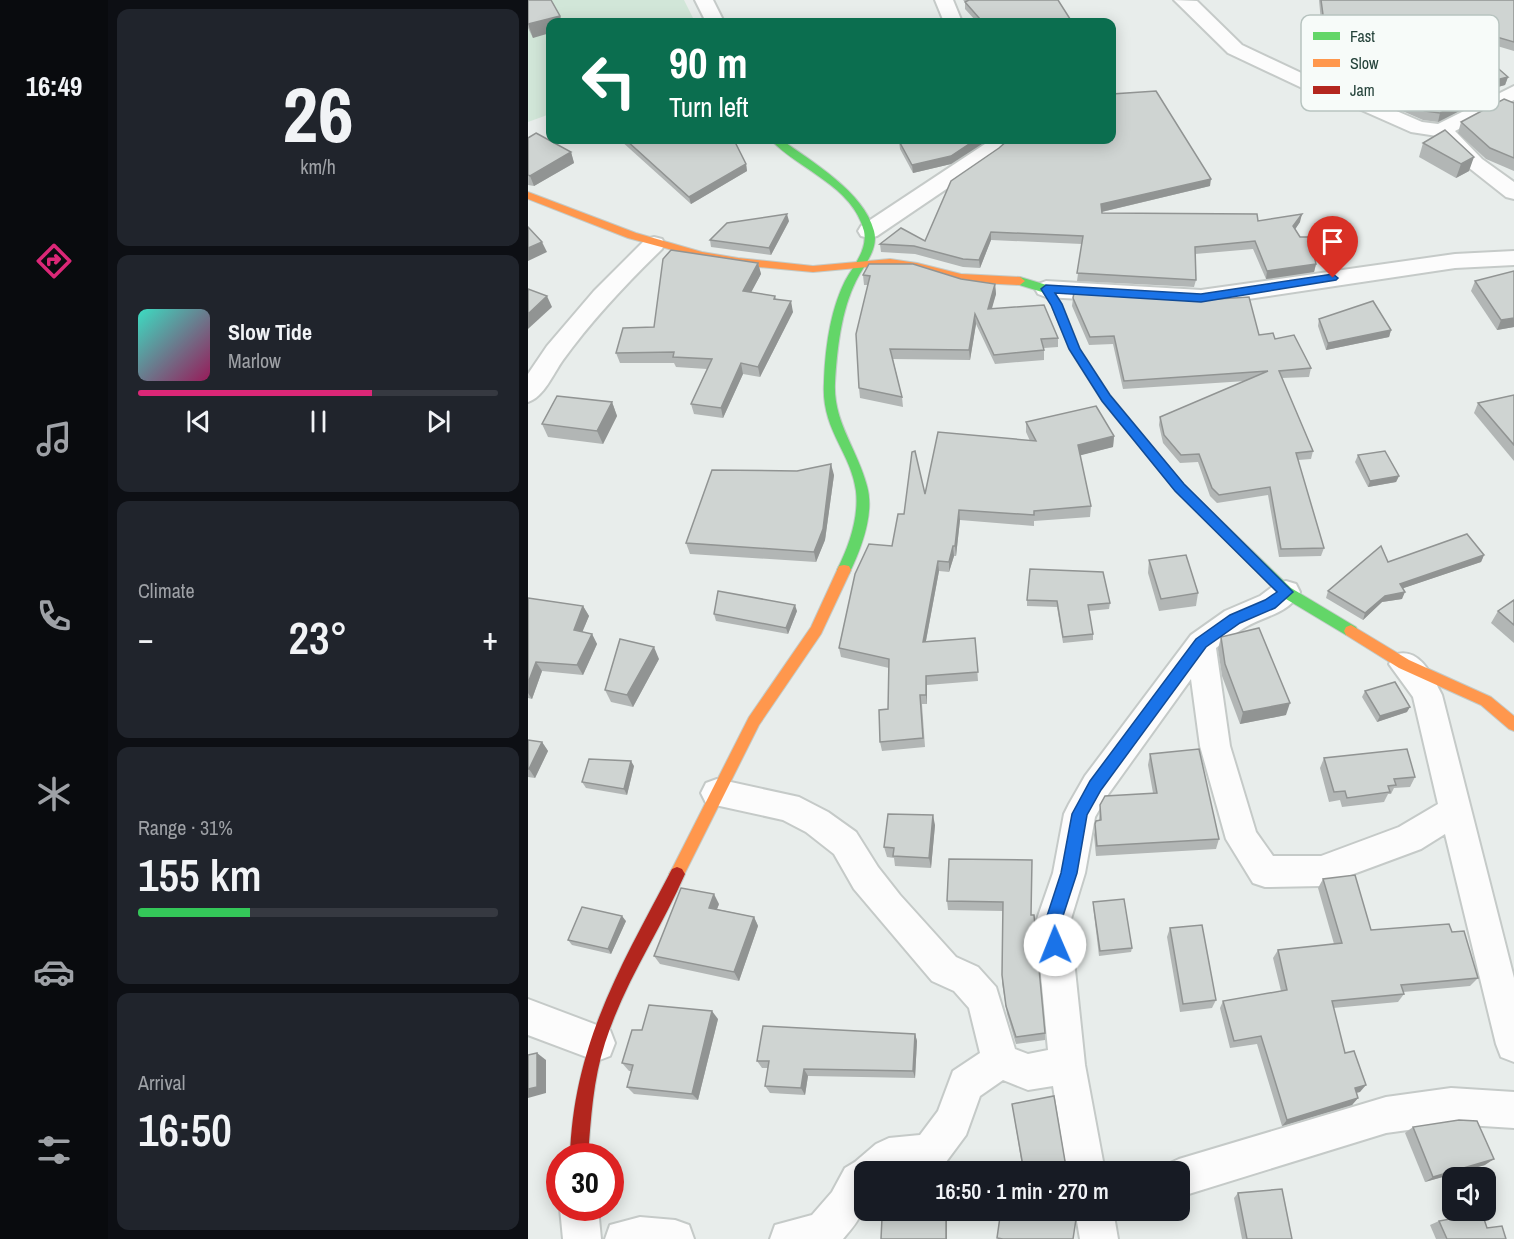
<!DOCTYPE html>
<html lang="en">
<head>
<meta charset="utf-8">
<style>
  :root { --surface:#171b24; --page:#20242c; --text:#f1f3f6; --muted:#9ea1a6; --line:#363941; --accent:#db2777 }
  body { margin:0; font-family:"Archivo Narrow",sans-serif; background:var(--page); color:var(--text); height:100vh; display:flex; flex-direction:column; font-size:22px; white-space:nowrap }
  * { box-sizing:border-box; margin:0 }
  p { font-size:20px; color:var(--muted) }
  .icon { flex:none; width:33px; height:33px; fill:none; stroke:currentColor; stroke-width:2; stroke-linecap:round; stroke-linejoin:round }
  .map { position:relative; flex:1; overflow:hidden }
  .panel { display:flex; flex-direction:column; gap:9px; padding:9px; background:#0d0f14; width:420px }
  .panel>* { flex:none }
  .banner { position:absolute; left:18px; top:18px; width:570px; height:126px; border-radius:12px; box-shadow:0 3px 15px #0003; background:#0b6e4f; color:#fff; overflow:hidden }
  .tools { position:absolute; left:914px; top:1167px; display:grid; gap:12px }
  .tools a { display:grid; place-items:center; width:54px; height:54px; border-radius:12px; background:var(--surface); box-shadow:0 3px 15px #0003; font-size:30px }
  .speed { position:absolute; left:18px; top:1143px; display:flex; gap:12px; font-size:30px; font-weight:700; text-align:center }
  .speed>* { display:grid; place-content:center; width:78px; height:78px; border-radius:50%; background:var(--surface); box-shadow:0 3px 15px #0003; line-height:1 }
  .speed .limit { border:9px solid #d22; background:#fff; color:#111 }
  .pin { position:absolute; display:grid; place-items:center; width:51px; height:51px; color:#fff; margin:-62px -26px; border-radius:50% 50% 50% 0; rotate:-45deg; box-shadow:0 0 6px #0007 }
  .pin .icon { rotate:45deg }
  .me { position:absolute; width:66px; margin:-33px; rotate:359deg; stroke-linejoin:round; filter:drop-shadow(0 0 4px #0008) }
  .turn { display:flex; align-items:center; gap:21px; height:126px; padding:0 24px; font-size:27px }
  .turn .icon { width:78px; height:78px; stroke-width:2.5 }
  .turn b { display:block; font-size:42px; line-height:51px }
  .big { font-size:45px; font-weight:600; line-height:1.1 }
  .panel .widget { flex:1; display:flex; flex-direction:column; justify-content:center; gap:9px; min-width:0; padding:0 21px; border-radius:12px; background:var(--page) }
  .panel .dial { align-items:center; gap:0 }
  .dial b { font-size:78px; line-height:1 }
  .song { display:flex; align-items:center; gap:18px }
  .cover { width:72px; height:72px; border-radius:9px; background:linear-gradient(135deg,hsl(170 70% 55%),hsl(330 70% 35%)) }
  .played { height:6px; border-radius:3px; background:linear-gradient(90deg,var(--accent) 65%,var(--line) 65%) }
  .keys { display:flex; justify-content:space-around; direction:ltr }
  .heat { display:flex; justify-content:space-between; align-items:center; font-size:33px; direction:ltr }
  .charge { height:9px; border-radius:4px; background:linear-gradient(90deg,#34c759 31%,var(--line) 0) }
  .trip { position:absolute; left:326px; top:1161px; width:336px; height:60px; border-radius:12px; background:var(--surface); box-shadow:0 3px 15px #0003; font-weight:600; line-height:60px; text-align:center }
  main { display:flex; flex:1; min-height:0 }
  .tabs { display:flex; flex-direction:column; width:108px; justify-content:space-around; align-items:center; background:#090b0e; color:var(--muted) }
  .tabs .icon { width:42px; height:42px }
  .tabs .current { color:var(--accent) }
  .tabs b { font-size:27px; color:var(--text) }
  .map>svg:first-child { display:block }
  .green { fill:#d1e6d8 }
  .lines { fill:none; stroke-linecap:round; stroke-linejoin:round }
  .street-casing { stroke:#c5cac8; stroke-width:4 }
  .fast-casing { stroke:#c3cbc8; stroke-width:2 }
  .slow-casing { stroke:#c3cbc8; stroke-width:2 }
  .jam-casing { stroke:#c3cbc8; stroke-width:2 }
  .street { fill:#fcfcfc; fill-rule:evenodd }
  .fast { fill:#63d668; fill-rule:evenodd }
  .slow { fill:#ff974d; fill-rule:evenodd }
  .jam { fill:#b3261e; fill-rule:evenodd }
  .wall { fill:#b2b6b5 }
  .shaded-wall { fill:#919493 }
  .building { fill:#cfd4d2; stroke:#919493; stroke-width:1.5 }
  .route { fill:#1a73e8; stroke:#114b97; stroke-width:1.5 }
  .key { fill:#f7fbf9; stroke:#b8c4c0; stroke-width:1.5 }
  .key-label { font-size:16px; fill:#24423a }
</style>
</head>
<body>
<main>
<nav class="tabs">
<b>16:49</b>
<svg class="icon current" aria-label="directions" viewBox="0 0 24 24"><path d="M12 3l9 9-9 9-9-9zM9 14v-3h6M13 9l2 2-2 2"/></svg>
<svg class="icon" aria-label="music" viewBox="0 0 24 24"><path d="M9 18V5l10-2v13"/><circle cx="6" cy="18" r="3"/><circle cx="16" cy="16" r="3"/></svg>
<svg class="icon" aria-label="phone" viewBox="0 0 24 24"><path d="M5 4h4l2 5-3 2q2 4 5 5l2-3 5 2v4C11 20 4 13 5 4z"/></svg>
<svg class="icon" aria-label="climate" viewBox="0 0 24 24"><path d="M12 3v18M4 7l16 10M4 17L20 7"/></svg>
<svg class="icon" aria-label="car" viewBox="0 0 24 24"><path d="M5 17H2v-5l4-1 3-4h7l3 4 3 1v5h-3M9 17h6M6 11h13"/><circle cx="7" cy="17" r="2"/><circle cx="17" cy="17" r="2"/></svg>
<svg class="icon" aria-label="filters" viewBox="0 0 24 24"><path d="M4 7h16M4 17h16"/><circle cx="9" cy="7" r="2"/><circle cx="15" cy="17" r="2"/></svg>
</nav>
<section class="panel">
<div class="widget dial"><b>26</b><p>km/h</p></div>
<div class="widget">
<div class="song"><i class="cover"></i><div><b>Slow Tide</b><p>Marlow</p></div></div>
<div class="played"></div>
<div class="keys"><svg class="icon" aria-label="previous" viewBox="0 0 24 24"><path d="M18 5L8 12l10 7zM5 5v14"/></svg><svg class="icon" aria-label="pause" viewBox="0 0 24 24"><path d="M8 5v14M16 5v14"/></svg><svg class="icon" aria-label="next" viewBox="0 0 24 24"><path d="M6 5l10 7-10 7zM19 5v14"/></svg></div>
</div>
<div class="widget"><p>Climate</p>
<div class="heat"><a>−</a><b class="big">23°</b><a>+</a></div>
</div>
<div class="widget"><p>Range · 31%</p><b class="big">155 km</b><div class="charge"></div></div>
<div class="widget"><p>Arrival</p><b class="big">16:50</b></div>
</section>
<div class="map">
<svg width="986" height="1239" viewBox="0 0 986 1239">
  <rect width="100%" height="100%" fill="#e8edeb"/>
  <path class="green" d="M0,0H156L167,22H22V114L0,122Z"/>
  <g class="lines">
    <defs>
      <g id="street">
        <path d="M167,0H185L196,22H178Z"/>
        <path d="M407,0H425L434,22H416Z"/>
        <path d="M646,0L669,1L714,45L801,86L836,97L894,122L910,124L986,86V100L927,131L954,159L986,182V199L978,197L940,167L909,136L883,132L822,105L787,94L700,53Z"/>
        <path d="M463,140H485L470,154L349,236L341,238L333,236L330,231L333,226Z"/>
        <path d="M126,237L134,239L137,244L134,249C98,284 64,320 35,360C25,374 16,397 0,402V374L19,346L66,291L118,239Z"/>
        <path d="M986,251V265L927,268L673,306L518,297L510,294L507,289L510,284L518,281L673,290L927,254Z"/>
        <path d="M758,581L768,584L772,592C761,614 735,616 716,628C706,634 697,641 688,648L702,746L728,832L745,856H793L871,827L910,804L885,697L861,664L866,655C891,646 904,675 914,695L986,978V1062L973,1057L968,1044L917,834L893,849L793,886L737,887L725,883L698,839L672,746L663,679L579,796L567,817L557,873L542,922L557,1065L577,1172H539L525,1086L500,1090L475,1080L452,1096L438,1135L415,1166L402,1172H336C336,1209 340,1210 315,1239H242L247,1225L284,1215L304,1192L317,1168L327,1162L348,1144L361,1138L392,1135L410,1111L425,1071L452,1053L441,1008L426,991L404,981L326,889L306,854L278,832L255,820L178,803L173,793L178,783L189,779L271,797L300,812L328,832L350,867L372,895L428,957L450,967L468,987L487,1049L500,1054L520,1050L508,922L525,873L536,814L541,804L557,776L663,635L697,611L732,596L748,584Z"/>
        <path d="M0,999L82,1030L87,1043L82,1056L69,1061L0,1035Z"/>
        <path d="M923,1088L986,1092V1128L923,1124L858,1133L651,1197V1172H635L638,1165L651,1159L858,1097Z"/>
        <path d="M32,1208H70L73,1239H35Z"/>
        <path d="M547,1210H585L590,1239H552Z"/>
        <path d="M112,1217L147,1220L161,1225L166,1239H77L82,1225Z"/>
      </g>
      <g id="fast">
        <path d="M243,140H254C284,162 336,192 346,231C351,249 336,265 328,281C313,311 309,350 307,383C305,422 330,450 339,486C347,514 333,549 321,574H311L309,570C321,546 331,518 328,491C323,452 293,430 296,383C297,350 302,311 317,281C325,266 340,250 336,231C325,186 271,170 243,140Z"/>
        <path d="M492,277L522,286L534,304L552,349L582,395L656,485L763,588L828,627L830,631L828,635H818L753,596L648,491L574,401L541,349L523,304L514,292L488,284V278Z"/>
      </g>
      <g id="slow">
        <path d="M0,192L108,233L174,252L210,258L285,266L362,259L389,263L433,274L492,277L497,281L492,285L433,282L389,270L362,265L285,272L210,265L174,258L100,238L0,199Z"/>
        <path d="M316,565L321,566L323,570L293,634L231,725L154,879L149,881L144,879L141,874L144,869L221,717L283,627L311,566Z"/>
        <path d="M823,625L881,660L963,697L986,716V731L981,729L953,705L871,668L818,635L816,631L818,627Z"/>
      </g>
      <path id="jam" d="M149,867L154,869L157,874C132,931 96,983 77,1043C65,1080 63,1118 60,1156H42C46,1043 93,966 144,869Z"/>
    </defs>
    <use href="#street" class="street-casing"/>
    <use href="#fast" class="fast-casing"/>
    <use href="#slow" class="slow-casing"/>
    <use href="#jam" class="jam-casing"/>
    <use href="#street" class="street"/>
    <use href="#fast" class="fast"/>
    <use href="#slow" class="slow"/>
    <use href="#jam" class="jam"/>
  </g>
  <g class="wall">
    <path d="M0,0L32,16L34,22H22L5,38L0,28Z"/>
    <path d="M435,0H530L447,20L437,9V2Z"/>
    <path d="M791,0H986V51L932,35L980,77L977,85L952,92L954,93L951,101L910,122L895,120L840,96L842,89L809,63L787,77L777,30L778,22H793Z"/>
    <path d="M986,103V171L958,159L930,133L933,122Z"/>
    <path d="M917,130L941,171L928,178L891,157L895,143Z"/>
    <path d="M0,138L43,152L46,163L6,186L0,185Z"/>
    <path d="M92,140H206L218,164L219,171L163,204Z"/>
    <path d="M382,140H460L423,164L385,173L372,149L371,141Z"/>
    <path d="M471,148L682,186L574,212V213L730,221L772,222L767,229L788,264L786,272L738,279L725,249L667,254L668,280L666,287L549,281L554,244L463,240L452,268L435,267L387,254L353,252L352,244L397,241Z"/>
    <path d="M261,221L243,255L183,247L182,240Z"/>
    <path d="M230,263L233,274L223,292L247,296L248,299L265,312L232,377L215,374L195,418L166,414L163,404L179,369L148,367L146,363H92L88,353L126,327Z"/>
    <path d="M335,275L433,279L467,284L468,294L463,309L530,338V347L516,348V360L467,364L448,324L442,360L365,359L374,397L375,407L332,398L331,388L340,285H336Z"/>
    <path d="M947,281L986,327L969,330L943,291Z"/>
    <path d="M545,298L731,335L747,339L783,368L781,377L754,378L785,451L783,459L770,460L796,548L793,556L751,557L740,495L689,503L682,496L670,462L652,463L635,443L631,425L632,417L718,381L595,389L585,344L561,345L544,306Z"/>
    <path d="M791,319L863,330L861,337L798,350L790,326Z"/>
    <path d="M986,395V461L946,413L950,403Z"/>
    <path d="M84,402L89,416L75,444L20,437L14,424Z"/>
    <path d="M498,422L586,436L585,447L552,455L563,506L562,517L506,521V526L432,520L428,556H426L421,572L411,571L398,641L447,638L450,681L399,685V704H394L397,747L354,751L352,742L360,709L361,668L313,657L311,648L364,546L376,514L397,494L502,441L498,432Z"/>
    <path d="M830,455L871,476L868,482L840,487L827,462Z"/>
    <path d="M306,475L297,540L288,562L162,554L158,543Z"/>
    <path d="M956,555L953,562L875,588L874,599L854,602L835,620L798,598L800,591L860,562Z"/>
    <path d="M621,560L670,593L668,606L631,611L620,573Z"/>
    <path d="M0,598L55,606L61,616L54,632L64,634L69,644L55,675L14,671L4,699L0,698Z"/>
    <path d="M499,600L582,603L581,609L561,611L565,634V640L535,643L529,607L499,606Z"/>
    <path d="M986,600V643L963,623L970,611Z"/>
    <path d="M269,611L260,634L188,621L186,614Z"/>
    <path d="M693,637L758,715L712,724L694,676L690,649Z"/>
    <path d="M131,659L105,707L83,702L77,690Z"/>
    <path d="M837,691L879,712L849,722L834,697Z"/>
    <path d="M0,740L14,742L20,751L7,778L0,777Z"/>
    <path d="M622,754L691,839L688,849L568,856L566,835L568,821L571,820L572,805L625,793L620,765Z"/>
    <path d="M796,758L887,777L882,787L866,788L863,794H860L856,802L814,807L812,800L801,802L792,768Z"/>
    <path d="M106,766L99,795L58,788L54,782Z"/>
    <path d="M407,825L403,868L367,866L366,858L359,857L356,847Z"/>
    <path d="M421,859L503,915L517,1033V1040L488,1044L479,1014L474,983L475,911L420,910L419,901Z"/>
    <path d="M795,879L843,930L924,932L950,978L942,986L875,992L876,994L870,1002L805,1008L817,1053L832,1092L828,1093L830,1098L824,1105L754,1126L729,1044L702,1048L692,1008L695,1001L753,991L745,958L750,950L806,944L790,888Z"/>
    <path d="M565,902L604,948L603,952L571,956L565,906Z"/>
    <path d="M191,904L189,909L226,917L230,926L211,981L132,964L126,956Z"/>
    <path d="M98,921L83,954L44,945L40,940Z"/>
    <path d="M642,928L688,1000L684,1008L652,1012L639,937Z"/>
    <path d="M190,1019L170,1100L106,1094L99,1087L103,1071H101L94,1063L114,1030Z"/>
    <path d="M387,1034L389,1041L387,1078L280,1076L277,1095L242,1093L237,1086L240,1068H234L229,1061Z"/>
    <path d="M484,1104L538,1167L541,1172H495L485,1110Z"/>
    <path d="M885,1127L957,1165L897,1182L877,1133Z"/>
    <path d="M710,1193L764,1239H714L706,1198Z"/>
    <path d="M911,1221L959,1228L978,1239H908L902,1225Z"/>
  </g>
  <g class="shaded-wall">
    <path d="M32,16L34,22H22V33L5,38L0,24Z"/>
    <path d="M811,54L809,63L787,77L789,68Z"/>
    <path d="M980,77L977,85L937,96L940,87Z"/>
    <path d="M954,93L951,101L910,122L912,113Z"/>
    <path d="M447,140H460L423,164L385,173L384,165Z"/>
    <path d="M43,152L46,163L6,186L2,176Z"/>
    <path d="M946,157L941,171L928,178L933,164Z"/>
    <path d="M218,164L219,171L163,204L161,197Z"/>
    <path d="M683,179L682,186L573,212V204Z"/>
    <path d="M259,214L261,221L243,255L241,248Z"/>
    <path d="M774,214L772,222L764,234L765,226Z"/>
    <path d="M463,232V240L452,268L451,260Z"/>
    <path d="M14,242L19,252L0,261V248Z"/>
    <path d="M230,263L233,274L218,302L215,291Z"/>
    <path d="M788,264L786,272L738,279L739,271Z"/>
    <path d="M467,284L468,294L461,319L460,309Z"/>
    <path d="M19,296L24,307L0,329V314Z"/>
    <path d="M263,301L265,312L232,377L230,367Z"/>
    <path d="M447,314L448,324L442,360L441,350Z"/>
    <path d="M986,318V327L969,330L973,320Z"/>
    <path d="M863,330L861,337L798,350L800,343Z"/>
    <path d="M213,363L215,374L195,418L193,408Z"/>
    <path d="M84,402L89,416L75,444L69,431Z"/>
    <path d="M586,436L585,447L550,456V445Z"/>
    <path d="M303,464L306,475L297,540L288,562L286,552Z"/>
    <path d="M871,476L868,482L840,487L842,481Z"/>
    <path d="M431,510L432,520L428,556L427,546Z"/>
    <path d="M425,546L426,556L421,572V562Z"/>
    <path d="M956,555L953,562L870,590L872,584Z"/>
    <path d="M410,561L411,571L396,651L395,642Z"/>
    <path d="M877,592L874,599L854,602L835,620L837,613L857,596Z"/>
    <path d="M267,605L269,611L260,634L258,628Z"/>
    <path d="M55,606L61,616L51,640L46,630Z"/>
    <path d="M64,634L69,644L55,675L49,665Z"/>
    <path d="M126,647L131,659L105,707L99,695Z"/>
    <path d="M8,662L14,671L4,699L0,693V683Z"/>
    <path d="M398,676L399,685V704L398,695Z"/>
    <path d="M762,703L758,715L712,724L715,712Z"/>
    <path d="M882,707L879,712L849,722L852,716Z"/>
    <path d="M14,742L20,751L7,778L1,769Z"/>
    <path d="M103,761L106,766L99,795L96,789Z"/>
    <path d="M405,815L407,825L403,868L401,858Z"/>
    <path d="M186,894L191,904L186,917L181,908Z"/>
    <path d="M94,916L98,921L83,954L80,949Z"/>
    <path d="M226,917L230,926L211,981L206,972Z"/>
    <path d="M184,1011L190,1019L170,1100L164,1094Z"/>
    <path d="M387,1034L389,1041L387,1078L385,1071Z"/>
    <path d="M9,1053L18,1060V1093L0,1098V1089Z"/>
    <path d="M276,1069L280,1076L277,1095L273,1088Z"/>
    <path d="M838,1085L832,1092L821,1094L827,1088Z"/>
    <path d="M830,1098L824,1105L754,1126L759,1120Z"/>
    <path d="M966,1159L957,1165L897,1182L905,1177Z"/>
    <path d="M418,1215L419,1219V1239H418Z"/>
  </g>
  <g class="building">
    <path d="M0,0H23L32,16L0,24Z"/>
    <path d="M441,0H530L544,22H438L452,19L437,2Z"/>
    <path d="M793,0H986V42L917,22L980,77L940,87L954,93L912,113L897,111L842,88L846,83L811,54L789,68L778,22H796Z"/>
    <path d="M628,91L683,179L573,204L574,213L729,214L730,221L774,214L765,226L772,237H782L788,264L739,271L727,241L667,247L668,280L549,273L555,236L463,232L451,260L435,259L386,246L352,244L373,228L397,241L423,181L471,148L480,140H584V94Z"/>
    <path d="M976,99L986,103V158L962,148L933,122Z"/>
    <path d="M917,130L946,157L933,164L895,143Z"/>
    <path d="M8,133L43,152L2,176L0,175V138Z"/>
    <path d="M98,140H206L218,164L161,197Z"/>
    <path d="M382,140H447L423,156L384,165L371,141Z"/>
    <path d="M259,214L241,248L182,240L199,223Z"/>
    <path d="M0,227L14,242L0,248Z"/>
    <path d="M143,250L230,263L215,291L247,296L246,299L263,301L230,367L213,363L193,408L163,404L184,359L145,357L146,352L88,353L95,328L126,327L135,259Z"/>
    <path d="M341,264H385L433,279L467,284L460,309L516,305L530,338L513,339L516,350L466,355L447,314L441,350L362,349L374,397L331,388L328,334L342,276L335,275Z"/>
    <path d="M986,271V318L973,320L947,281Z"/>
    <path d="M0,289L19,296L0,314Z"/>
    <path d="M546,293L674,300L721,297L731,335L745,333L747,339L766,335L783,368L751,371L785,451L768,453L796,548L753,549L742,487L691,495L684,488L671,454L653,455L636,435L632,417L740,371L596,381L586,336L562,337L545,298Z"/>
    <path d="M845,301L863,330L800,343L791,319Z"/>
    <path d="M986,395V445L950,403Z"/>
    <path d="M29,396L84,402L69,431L14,424Z"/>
    <path d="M568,406L586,436L550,445L563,506L506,511V515L431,510L427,546H425L421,562L410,561L395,642L447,638L450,672L398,676V695H392L395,738L352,742L351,710L360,709L361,659L311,648L327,574L341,544L364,546L370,514H376L384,452L387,451L397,494L410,432L508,441L498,422Z"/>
    <path d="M857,451L871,476L842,481L830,455Z"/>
    <path d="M303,464L295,529L286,552L158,543L184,470L269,471Z"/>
    <path d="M939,534L956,555L872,584L877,592L857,596L837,613L800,591L853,546L860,562Z"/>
    <path d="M658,555L670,593L633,599L621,560Z"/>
    <path d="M502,569L575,572L582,603L560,605L565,634L535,637L529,601L499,600Z"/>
    <path d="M190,591L267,605L258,628L186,614Z"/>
    <path d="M0,598L55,606L46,630L64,634L49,665L8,662L0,683Z"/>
    <path d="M986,600V625L970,611Z"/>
    <path d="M731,628L762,703L715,712L697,664L693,637Z"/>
    <path d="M92,639L126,647L99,695L77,690Z"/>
    <path d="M867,682L882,707L852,716L837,691Z"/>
    <path d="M0,740L14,742L1,769H0Z"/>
    <path d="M671,749L691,839L569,846L567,824L568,821L573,820L572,805L577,796L629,793L622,754Z"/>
    <path d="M879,749L887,777L866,779L868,785L860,786L862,792L819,798L817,791L806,792L796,758Z"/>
    <path d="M61,759L103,761L96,789L54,782Z"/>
    <path d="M360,814L405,815L401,858L365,856L366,848L356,847Z"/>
    <path d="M421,859L504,860L503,915H506L517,1033L488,1037L478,1006L474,975L475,902L419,901Z"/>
    <path d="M827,875L843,930L921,924L924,932L936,931L950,978L873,985L876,994L804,1001L817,1053L826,1051L838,1085L827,1088L830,1098L759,1120L733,1036L706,1041L695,1001L759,990L750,950L814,943L795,879Z"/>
    <path d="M153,888L186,894L181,908L226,917L206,972L126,956Z"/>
    <path d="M596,899L604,948L572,951L565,902Z"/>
    <path d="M54,907L94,916L80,949L40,940Z"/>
    <path d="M674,925L688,1000L655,1004L642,928Z"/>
    <path d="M121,1005L184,1011L164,1094L99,1087L105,1065L94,1063L104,1030H114Z"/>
    <path d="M235,1026L387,1034L385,1071L276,1069L273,1088L237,1086L241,1061H229Z"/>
    <path d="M9,1053V1087L0,1089V1055Z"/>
    <path d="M526,1096L538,1167L541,1169V1172H496L484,1104Z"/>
    <path d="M931,1120L949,1121L966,1159L905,1177L885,1127Z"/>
    <path d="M754,1189L764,1239H719L710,1193Z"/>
    <path d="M473,1210H547L548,1219L545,1239H475L469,1238Z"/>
    <path d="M954,1213L959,1228L974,1226L978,1239H919L911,1221Z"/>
    <path d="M418,1215V1239H353L354,1218Z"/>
  </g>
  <path class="route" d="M805,274L810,278L808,280L673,302L527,293L534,304L552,349L582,395L656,484L765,592L747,608L712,623L678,647L573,790L559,815L549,873L533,922L536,945L533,951L527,953L522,951L517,922L533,873L544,814L562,781L668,639L702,615L737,600L749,592L647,491L574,401L541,349L523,305L513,289L518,285L673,294Z"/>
  <rect x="773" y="15" width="198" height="96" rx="9" class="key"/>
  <rect x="785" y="32" width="27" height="8" fill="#63d668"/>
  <rect x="785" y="59" width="27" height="8" fill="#ff974d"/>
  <rect x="785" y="86" width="27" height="8" fill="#b3261e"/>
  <g class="key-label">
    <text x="822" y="42">Fast</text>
    <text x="822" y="69">Slow</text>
    <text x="822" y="96">Jam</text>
  </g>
</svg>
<div class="tools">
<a><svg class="icon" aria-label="sound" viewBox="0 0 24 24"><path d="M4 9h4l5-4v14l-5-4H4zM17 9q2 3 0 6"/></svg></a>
</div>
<div class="speed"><div class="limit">30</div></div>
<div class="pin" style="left:805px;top:278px;background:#d93025"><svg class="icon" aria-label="arrive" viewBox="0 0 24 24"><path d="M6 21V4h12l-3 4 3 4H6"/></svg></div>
<svg class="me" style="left:527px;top:945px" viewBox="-20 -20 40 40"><circle r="19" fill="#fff"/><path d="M0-13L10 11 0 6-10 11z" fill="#1a73e8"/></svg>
<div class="trip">16:50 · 1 min · 270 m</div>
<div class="banner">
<div class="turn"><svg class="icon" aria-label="left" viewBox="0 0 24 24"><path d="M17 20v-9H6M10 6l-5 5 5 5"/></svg><div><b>90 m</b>Turn left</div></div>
</div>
</div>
</main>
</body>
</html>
